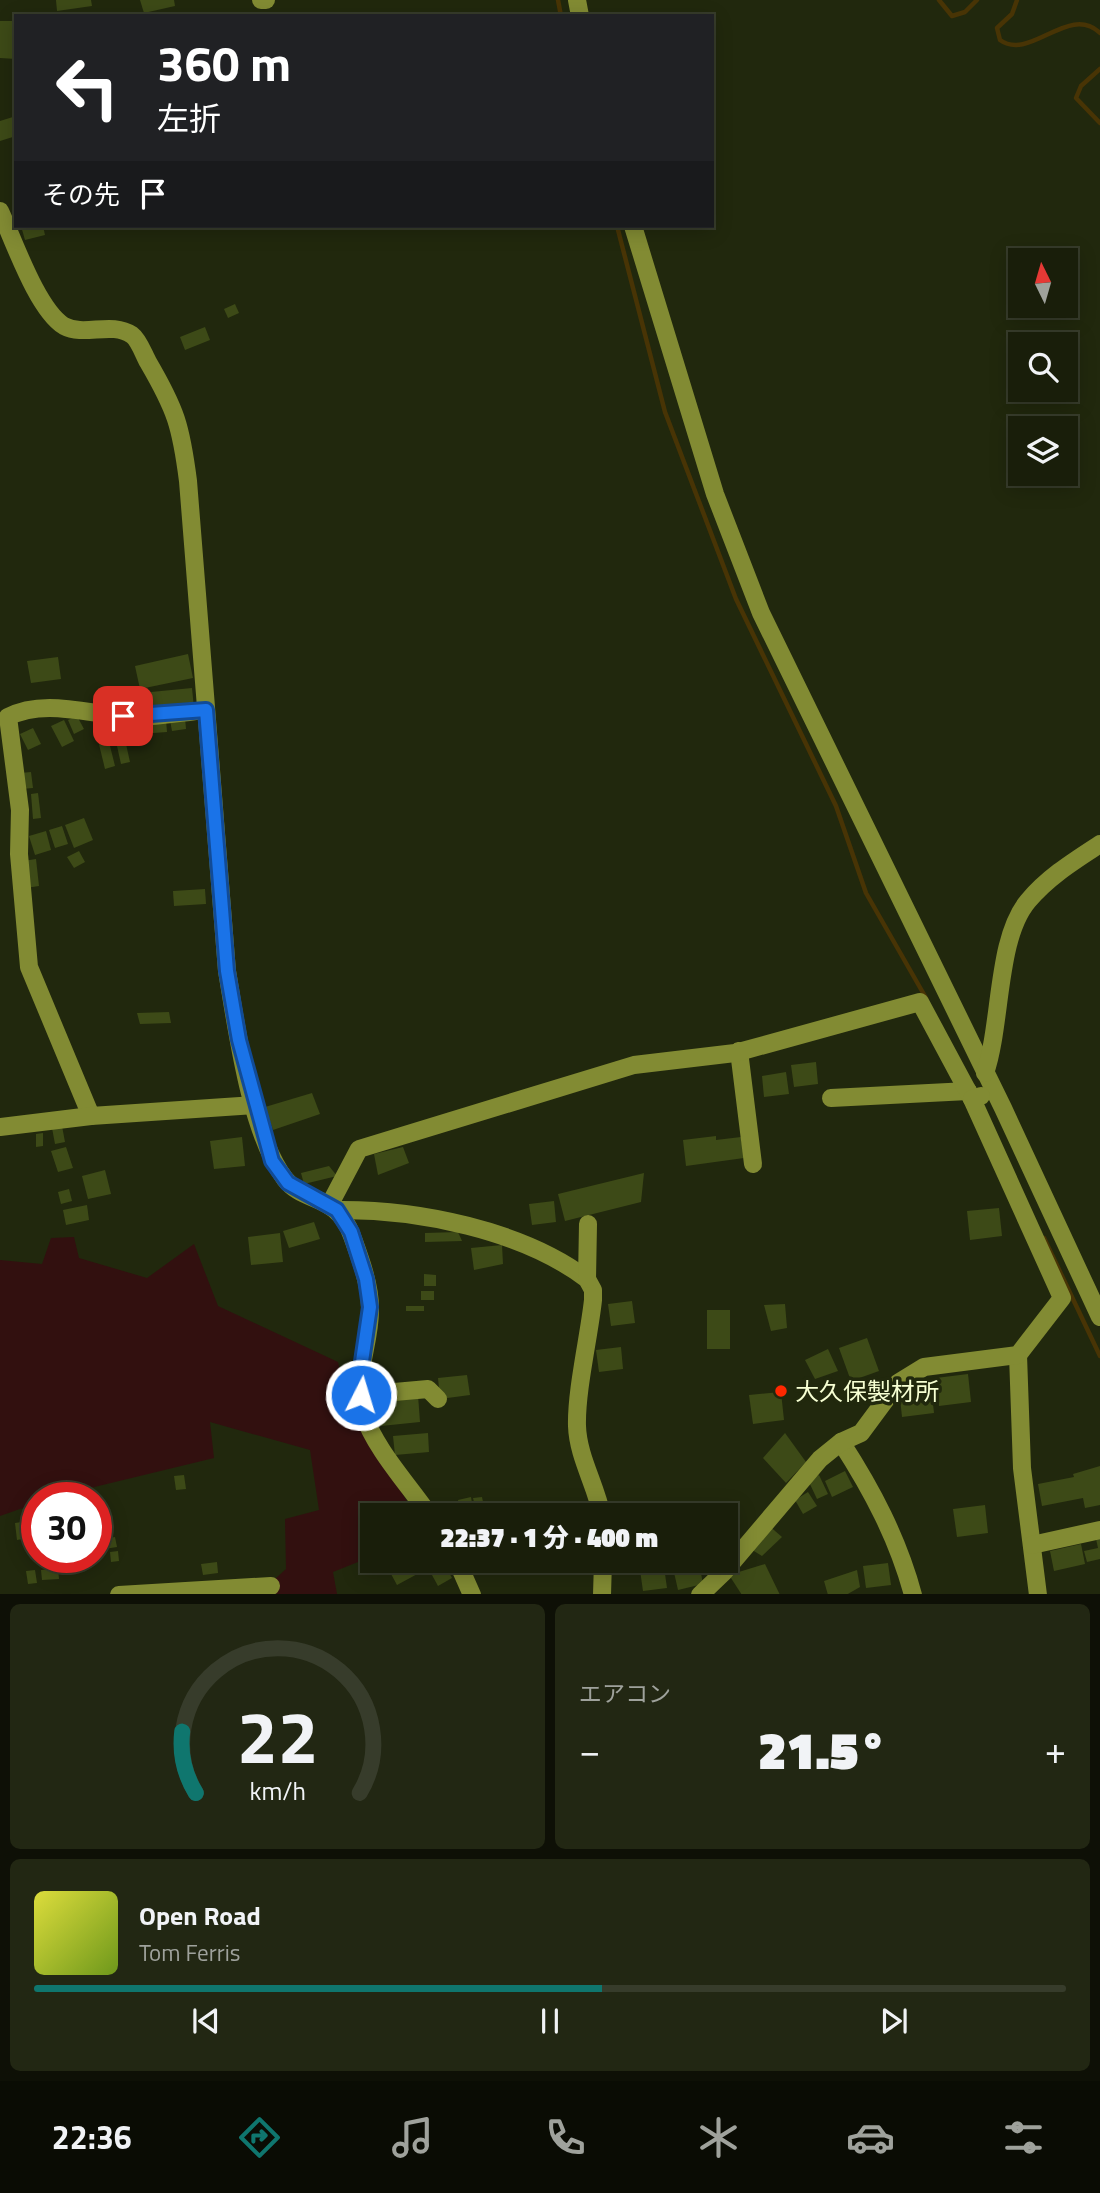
<!DOCTYPE html>
<html lang="ja">
<head>
<meta charset="utf-8">
<style>
  :root { --surface:#191e0a; --page:#222713; --text:#f1f3f6; --muted:#9fa29c; --line:#373c2b; --accent:#0f766e }
  body { margin:0; font-family:"Titillium Web","Noto Sans JP",sans-serif; background:var(--page); color:var(--text); height:100vh; display:flex; flex-direction:column; font-size:26px; white-space:nowrap }
  * { box-sizing:border-box; margin:0 }
  p { font-size:23px; color:var(--muted) }
  .icon { flex:none; width:38px; height:38px; fill:none; stroke:currentColor; stroke-width:2; stroke-linecap:round; stroke-linejoin:round }
  .map { position:relative; height:1594px; overflow:hidden }
  .drawer { display:flex; flex-direction:column; gap:10px; padding:10px; background:#0e1006; flex:1 }
  .drawer>* { flex:none }
  .banner { position:absolute; left:14px; top:14px; width:700px; height:214px; border-radius:0px; box-shadow:0 4px 18px #0003,0 0 0 2px var(--line); background:#202124; color:#fff; overflow:hidden }
  .needle { width:46px; rotate:355deg }
  .fabs { position:absolute; left:1008px; top:248px; display:grid; gap:14px }
  .fabs a { display:grid; place-items:center; width:70px; height:70px; border-radius:0px; background:var(--surface); box-shadow:0 4px 18px #0003,0 0 0 2px var(--line); font-size:35px }
  .speed { position:absolute; left:21px; top:1482px; display:flex; gap:14px; font-size:35px; font-weight:700; text-align:center }
  .speed>* { display:grid; place-content:center; width:91px; height:91px; border-radius:50%; background:var(--surface); box-shadow:0 4px 18px #0003,0 0 0 2px var(--line); line-height:1 }
  .speed .limit { border:10px solid #d22; background:#fff; color:#111 }
  .pin { position:absolute; display:grid; place-items:center; width:60px; height:60px; color:#fff; margin:-30px; border-radius:14px; box-shadow:0 4px 10px #0006 }
  .me { position:absolute; width:77px; margin:-38px; rotate:5deg; stroke-linejoin:round; filter:drop-shadow(0 0 5px #0008) }
  .turn { display:flex; align-items:center; gap:24px; height:147px; padding:0 28px; font-size:32px }
  .turn .icon { width:91px; height:91px; stroke-width:2.5 }
  .turn b { display:block; font-size:49px; line-height:60px }
  .then { display:flex; align-items:center; height:66px; padding:0 28px; background:#0003; gap:14px; font-size:26px }
  .big { font-size:52px; font-weight:800; line-height:1.1 }
  .drawer .tile { flex:1; display:flex; flex-direction:column; justify-content:center; gap:10px; min-width:0; padding:0 24px; border-radius:10px; background:var(--page) }
  .drawer .dial { align-items:center; gap:0 }
  .dial svg { height:182px; overflow:visible; fill:none; stroke:var(--line); stroke-width:7; stroke-linecap:round; text-anchor:middle }
  .dial text { fill:var(--text); stroke:none }
  .song { display:flex; align-items:center; gap:21px }
  .cover { width:84px; height:84px; border-radius:10px; background:linear-gradient(135deg,hsl(60 70% 55%),hsl(80 70% 35%)) }
  .played { height:7px; border-radius:4px; background:linear-gradient(90deg,var(--accent) 55%,var(--line) 55%) }
  .keys { display:flex; justify-content:space-around; direction:ltr }
  .heat { display:flex; justify-content:space-between; align-items:center; font-size:38px; direction:ltr }
  .drawer .tiles { flex:1; display:grid; gap:10px; grid-template-columns:1fr 1fr }
  .tile:last-child { grid-column:span 2 }
  .trip { position:absolute; left:360px; top:1503px; width:378px; height:70px; border-radius:0px; background:var(--surface); box-shadow:0 4px 18px #0003,0 0 0 2px var(--line); font-weight:800; line-height:70px; text-align:center }
  .tab-bar { display:flex; height:112px; justify-content:space-around; align-items:center; background:#0a0c04; color:var(--muted) }
  .tab-bar .icon { width:49px; height:49px }
  .tab-bar .selected { color:var(--accent) }
  .tab-bar b { font-size:32px; color:var(--text) }
  .map>svg:first-child { display:block }
  .green { fill:#32100f }
  .lines { fill:none; stroke-linecap:round; stroke-linejoin:round }
  .stream { stroke:#483405; stroke-width:4.5 }
  .building { fill:#3d4a17 }
  .minor { stroke:#828b33; stroke-width:18 }
  .route-casing { stroke:#114b97; stroke-width:18 }
  .route { stroke:#1a73e8; stroke-width:12 }
  .poi-dot { fill:#fe2800; stroke:#21280d; stroke-width:2.5 }
  .labels { text-anchor:middle; dominant-baseline:central; stroke-width:7; stroke-linejoin:round; paint-order:stroke }
  .poi-label { font-size:24px; fill:#f7ffd3; stroke:#21280d; text-anchor:start }
</style>
</head>
<body>
<div class="map">
<svg width="1100" height="1595" viewBox="0 0 1100 1595">
  <rect width="100%" height="100%" fill="#21280d"/>
  <path class="green" d="M74,1237L79,1258L147,1278L194,1244L218,1306L338,1362L347,1399L415,1515L373,1516V1556L333,1572L337,1594H276L275,1579L286,1569L285,1519L319,1510L310,1450L210,1422L214,1458L49,1498H37V1503L0,1516V1260L42,1264L51,1238Z"/>
  <g class="lines">
    <g class="stream">
      <path d="M558,0L561,16"/>
      <path d="M939,0L952,16L965,12L977,0"/>
      <path d="M1017,0L1012,14L997,28L1000,40C1030,62 1069,3 1100,33"/>
      <path d="M1100,69L1081,86L1076,98L1100,123"/>
      <path d="M617,226L665,412L736,599L836,806L866,893L926,998"/>
      <path d="M1044,1238L1100,1356"/>
    </g>
  </g>
  <g class="building">
    <path d="M56,0H91L92,6L57,11Z"/>
    <path d="M140,0H174L175,6L144,13Z"/>
    <path d="M0,21H16V59L0,58Z"/>
    <path d="M16,116V136L0,141V121Z"/>
    <path d="M21,226H43L45,235L25,240Z"/>
    <path d="M235,304L239,313L228,318L224,309Z"/>
    <path d="M205,327L210,340L185,350L180,337Z"/>
    <path d="M188,654L193,678L140,689L135,666Z"/>
    <path d="M58,657L61,679L31,683L27,661Z"/>
    <path d="M192,688L194,708L153,711L151,692Z"/>
    <path d="M77,716L84,729L74,734L68,720Z"/>
    <path d="M185,718L186,729L172,731L170,720Z"/>
    <path d="M64,720L74,741L62,747L51,726Z"/>
    <path d="M166,720L167,732L140,734L139,723Z"/>
    <path d="M122,726L130,762L121,764L113,728Z"/>
    <path d="M33,728L41,744L28,750L20,734Z"/>
    <path d="M106,730L115,766L105,769L96,732Z"/>
    <path d="M31,772L33,788L21,789L20,773Z"/>
    <path d="M38,793L41,818L33,819L31,794Z"/>
    <path d="M84,818L93,840L74,848L65,825Z"/>
    <path d="M62,826L68,844L55,848L49,830Z"/>
    <path d="M46,831L51,850L35,855L29,836Z"/>
    <path d="M79,851L85,862L74,868L67,857Z"/>
    <path d="M36,859L39,886L26,888L23,861Z"/>
    <path d="M205,889L206,904L174,906L173,891Z"/>
    <path d="M169,1012L171,1023L140,1024L137,1013Z"/>
    <path d="M816,1062L818,1084L794,1087L791,1065Z"/>
    <path d="M786,1072L789,1094L764,1097L762,1076Z"/>
    <path d="M312,1093L320,1114L273,1130L265,1107Z"/>
    <path d="M62,1126L65,1142L55,1144L52,1128Z"/>
    <path d="M43,1133V1146L36,1147V1134Z"/>
    <path d="M716,1136V1140L741,1137L744,1158L686,1166L683,1140Z"/>
    <path d="M242,1137L245,1166L214,1169L210,1141Z"/>
    <path d="M66,1147L73,1168L58,1172L51,1151Z"/>
    <path d="M403,1147L409,1163L378,1175L374,1154Z"/>
    <path d="M329,1166L337,1176L304,1184L301,1173Z"/>
    <path d="M105,1170L111,1194L88,1199L82,1176Z"/>
    <path d="M644,1173L641,1202L565,1221L558,1194Z"/>
    <path d="M69,1189L72,1201L61,1204L58,1192Z"/>
    <path d="M554,1201L556,1222L532,1225L529,1204Z"/>
    <path d="M87,1205L89,1220L66,1225L63,1210Z"/>
    <path d="M999,1208L1002,1236L970,1240L967,1211Z"/>
    <path d="M314,1222L320,1239L289,1248L283,1231Z"/>
    <path d="M458,1232L462,1241L425,1242V1233Z"/>
    <path d="M280,1233L283,1262L251,1265L248,1237Z"/>
    <path d="M502,1245L503,1264L474,1270L471,1248Z"/>
    <path d="M424,1274L436,1275V1286H424Z"/>
    <rect x="421" y="1291" width="13" height="9"/>
    <path d="M632,1301L635,1323L611,1326L608,1304Z"/>
    <path d="M785,1304L787,1328L771,1331L764,1305Z"/>
    <rect x="406" y="1306" width="18" height="5"/>
    <rect x="707" y="1310" width="23" height="39"/>
    <path d="M867,1338L879,1371L851,1381L839,1348Z"/>
    <path d="M621,1347L623,1369L599,1372L596,1350Z"/>
    <path d="M828,1349L838,1371L815,1379L805,1360Z"/>
    <path d="M968,1374L971,1402L939,1406L936,1378Z"/>
    <path d="M467,1375L470,1395L440,1399L438,1378Z"/>
    <path d="M931,1385L934,1413L902,1417L899,1388Z"/>
    <path d="M781,1392L784,1420L753,1424L749,1395Z"/>
    <path d="M418,1395L420,1422L381,1426L379,1398Z"/>
    <path d="M428,1433L429,1452L395,1455L393,1436Z"/>
    <path d="M785,1433L806,1462L786,1483L763,1458Z"/>
    <path d="M1100,1466V1505L1085,1508L1083,1498L1042,1506L1038,1484L1074,1477L1073,1474Z"/>
    <path d="M845,1471L853,1487L832,1497L825,1481Z"/>
    <path d="M184,1475L186,1489L176,1490L174,1476Z"/>
    <path d="M819,1475L828,1494L817,1499L808,1480Z"/>
    <path d="M808,1492L817,1506L803,1514L795,1500Z"/>
    <path d="M471,1497L474,1515L461,1516L458,1500Z"/>
    <path d="M482,1497L485,1512L477,1514L473,1498Z"/>
    <path d="M455,1503L458,1516H444L442,1505Z"/>
    <path d="M985,1505L988,1533L957,1537L953,1509Z"/>
    <path d="M35,1520L37,1536L17,1540L15,1523Z"/>
    <path d="M767,1524L782,1537L762,1556L749,1548Z"/>
    <path d="M115,1537L117,1547L98,1550L97,1540Z"/>
    <path d="M1100,1538V1559L1087,1562L1084,1551L1098,1548L1096,1539Z"/>
    <path d="M1081,1544L1085,1564L1054,1571L1050,1551Z"/>
    <path d="M118,1551L119,1561L111,1562L110,1552Z"/>
    <path d="M67,1558H96L97,1560L87,1562L88,1565L68,1566Z"/>
    <path d="M384,1561H426L417,1566L421,1572L397,1585Z"/>
    <path d="M431,1561H443L452,1578L438,1586L426,1564Z"/>
    <path d="M217,1562L218,1573L203,1575L201,1564Z"/>
    <path d="M699,1563L703,1584L678,1590L673,1568Z"/>
    <path d="M888,1563L891,1585L866,1588L863,1566Z"/>
    <path d="M765,1564L780,1595H742L729,1575Z"/>
    <path d="M664,1567L667,1588L643,1591L640,1570Z"/>
    <path d="M58,1568L59,1579L42,1580L41,1570Z"/>
    <path d="M35,1570L37,1583L28,1584L26,1571Z"/>
    <path d="M857,1570L860,1587L846,1595H828L824,1581Z"/>
  </g>
  <g class="lines">
    <g class="minor">
      <path d="M261,0H266"/>
      <path d="M577,0L580,16"/>
      <path d="M0,211C14,241 37,309 64,326C85,337 111,321 132,335C139,340 144,355 148,362C176,410 181,426 188,481L227,971C237,1030 250,1132 285,1179C304,1204 337,1193 352,1236C360,1258 370,1284 370,1308C371,1343 352,1378 363,1413C375,1449 408,1484 430,1516"/>
      <path d="M633,226L715,494L761,613L1003,1108L1100,1317"/>
      <path d="M739,1051L753,1164"/>
      <path d="M985,1073C1002,1024 996,939 1028,901C1048,877 1074,861 1100,844"/>
      <path d="M831,1098L968,1091"/>
      <path d="M91,1116L29,967L19,854L20,810L8,717C47,696 99,718 141,717C163,716 185,712 206,710"/>
      <path d="M0,1127L91,1116L255,1105"/>
      <path d="M330,1204L359,1149L634,1065L735,1053L920,1002L972,1099"/>
      <path d="M337,1210C417,1209 522,1230 587,1279L593,1290V1300C589,1337 576,1391 577,1426C578,1457 596,1485 602,1516"/>
      <path d="M587,1279L588,1224"/>
      <path d="M1018,1355L1022,1468L1038,1595"/>
      <path d="M361,1395L428,1389L438,1399"/>
      <path d="M841,1442C872,1490 898,1539 913,1595"/>
      <path d="M1032,1545L1100,1530"/>
      <path d="M457,1561L472,1595"/>
      <path d="M119,1595L271,1586"/>
      <path d="M602,1595L603,1561"/>
      <path d="M700,1595L724,1572L820,1459L841,1442L861,1433L898,1383L924,1367L1018,1355L1062,1298L972,1099L981,1096"/>
    </g>
  </g>
  <g class="lines">
    <defs>
      <path id="route" d="M123,716L206,710L227,971L239,1040L272,1161L288,1183L337,1210L351,1232L366,1279L370,1307L359,1382L361,1395"/>
    </defs>
    <use href="#route" class="route-casing"/>
    <use href="#route" class="route"/>
  </g>
  <circle class="poi-dot" cx="781" cy="1391" r="7"/>
  <g class="labels">
    <g class="poi-label">
      <text x="795" y="1391">大久保製材所</text>
    </g>
  </g>
</svg>
<div class="fabs">
<a><svg class="needle" viewBox="-14 -14 28 28"><path d="M0-13l5 13h-10z" fill="#e53935"/><path d="M0 13l5-13h-10z" fill="#9fa29c"/></svg></a>
<a><svg class="icon" aria-label="search" viewBox="0 0 24 24"><circle cx="10" cy="10" r="6"/><path d="M15 15l6 6"/></svg></a>
<a><svg class="icon" aria-label="layers" viewBox="0 0 24 24"><path d="M12 4l9 5-9 5-9-5zM3 14l9 5 9-5"/></svg></a>
</div>
<div class="speed"><div class="limit">30</div></div>
<div class="pin" style="left:123px;top:716px;background:#d93025"><svg class="icon" aria-label="arrive" viewBox="0 0 24 24"><path d="M6 21V4h12l-3 4 3 4H6"/></svg></div>
<svg class="me" style="left:361px;top:1395px" viewBox="-20 -20 40 40"><circle r="17" fill="#1a73e8" stroke="#fff" stroke-width="3"/><path d="M0-11L8 9 0 5-8 9z" fill="#fff"/></svg>
<div class="trip">22:37 · 1 分 · 400 m</div>
<div class="banner">
<div class="turn"><svg class="icon" aria-label="left" viewBox="0 0 24 24"><path d="M17 20v-9H6M10 6l-5 5 5 5"/></svg><div><b>360 m</b>左折</div></div>
<div class="then">その先<svg class="icon" aria-label="arrive" viewBox="0 0 24 24"><path d="M6 21V4h12l-3 4 3 4H6"/></svg></div>
</div>
</div>
<section class="drawer">
<div class="tiles">
<div class="tile dial"><svg viewBox="0 0 100 80">
<path d="M14 69A42 42 0 1 1 86 69"/>
<path d="M14 69A42 42 0 0 1 8 42" stroke="#0f766e"/>
<text x="50" y="56" font-size="32" font-weight="700">22</text>
<text x="50" y="72" font-size="11">km/h</text>
</svg></div>
<div class="tile"><p>エアコン</p>
<div class="heat"><a>−</a><b class="big">21.5°</b><a>+</a></div>
</div>
<div class="tile">
<div class="song"><i class="cover"></i><div><b>Open Road</b><p>Tom Ferris</p></div></div>
<div class="played"></div>
<div class="keys"><svg class="icon" aria-label="previous" viewBox="0 0 24 24"><path d="M18 5L8 12l10 7zM5 5v14"/></svg><svg class="icon" aria-label="pause" viewBox="0 0 24 24"><path d="M8 5v14M16 5v14"/></svg><svg class="icon" aria-label="next" viewBox="0 0 24 24"><path d="M6 5l10 7-10 7zM19 5v14"/></svg></div>
</div>
</div>
</section>
<nav class="tab-bar">
<b>22:36</b>
<svg class="icon selected" aria-label="directions" viewBox="0 0 24 24"><path d="M12 3l9 9-9 9-9-9zM9 14v-3h6M13 9l2 2-2 2"/></svg>
<svg class="icon" aria-label="music" viewBox="0 0 24 24"><path d="M9 18V5l10-2v13"/><circle cx="6" cy="18" r="3"/><circle cx="16" cy="16" r="3"/></svg>
<svg class="icon" aria-label="phone" viewBox="0 0 24 24"><path d="M5 4h4l2 5-3 2q2 4 5 5l2-3 5 2v4C11 20 4 13 5 4z"/></svg>
<svg class="icon" aria-label="climate" viewBox="0 0 24 24"><path d="M12 3v18M4 7l16 10M4 17L20 7"/></svg>
<svg class="icon" aria-label="car" viewBox="0 0 24 24"><path d="M5 17H2v-5l4-1 3-4h7l3 4 3 1v5h-3M9 17h6M6 11h13"/><circle cx="7" cy="17" r="2"/><circle cx="17" cy="17" r="2"/></svg>
<svg class="icon" aria-label="filters" viewBox="0 0 24 24"><path d="M4 7h16M4 17h16"/><circle cx="9" cy="7" r="2"/><circle cx="15" cy="17" r="2"/></svg>
</nav>
</body>
</html>
